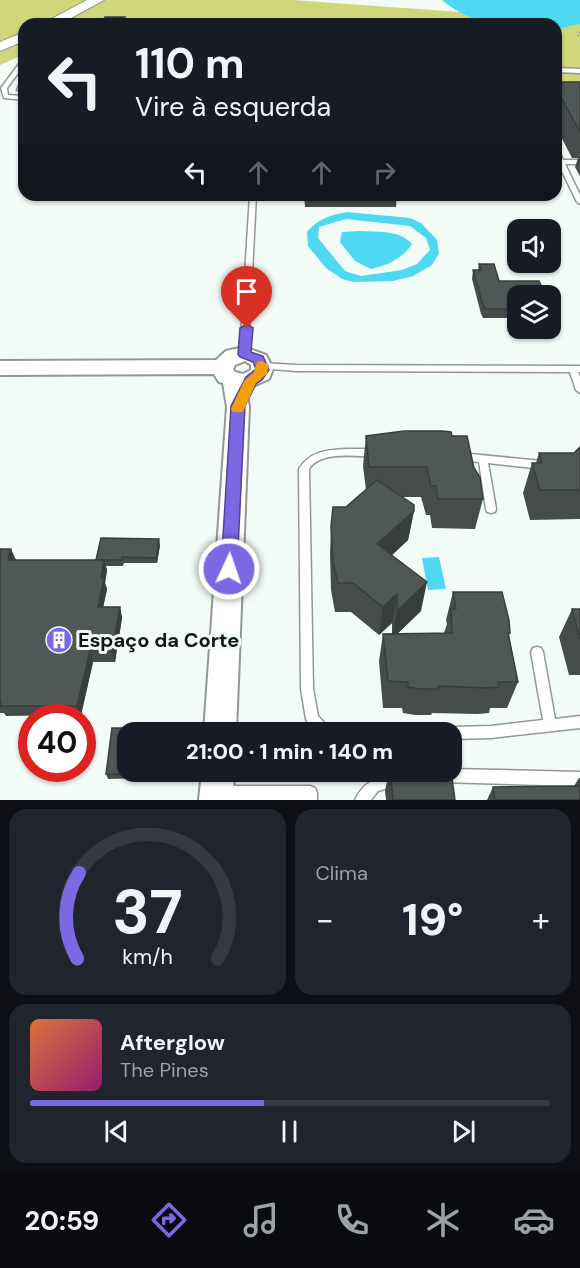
<!DOCTYPE html>
<html lang="pt">
<head>
<meta charset="utf-8">
<style>
  :root { --surface:#171b24; --page:#20242c; --text:#f1f3f6; --muted:#9ea1a6; --line:#363941; --accent:#7c68e3 }
  body { margin:0; font-family:"DM Sans",sans-serif; background:var(--page); color:var(--text); height:100vh; display:flex; flex-direction:column; font-size:22px; white-space:nowrap }
  * { box-sizing:border-box; margin:0 }
  p { font-size:20px; color:var(--muted) }
  .icon { flex:none; width:33px; height:33px; fill:none; stroke:currentColor; stroke-width:2; stroke-linecap:round; stroke-linejoin:round }
  .map { position:relative; height:800px; overflow:hidden }
  .sheet { display:flex; flex-direction:column; gap:9px; padding:9px; background:#0d0f14; flex:1 }
  .sheet>* { flex:none }
  .top-card { position:absolute; left:18px; top:18px; width:544px; height:183px; border-radius:18px; box-shadow:0 2px 4px #0004; background:#171b24; color:var(--text); overflow:hidden }
  .buttons { position:absolute; left:507px; top:219px; display:grid; gap:12px }
  .buttons a { display:grid; place-items:center; width:54px; height:54px; border-radius:12px; background:var(--surface); box-shadow:0 2px 4px #0004; font-size:30px }
  .speed { position:absolute; left:18px; top:704px; display:flex; gap:12px; font-size:30px; font-weight:700; text-align:center }
  .speed>* { display:grid; place-content:center; width:78px; height:78px; border-radius:50%; background:var(--surface); box-shadow:0 2px 4px #0004; line-height:1 }
  .speed .limit { border:9px solid #d22; background:#fff; color:#111 }
  .pin { position:absolute; display:grid; place-items:center; width:51px; height:51px; color:#fff; margin:-62px -26px; border-radius:50% 50% 50% 0; rotate:-45deg; box-shadow:0 0 6px #0007 }
  .pin .icon { rotate:45deg }
  .me { position:absolute; width:66px; margin:-33px; rotate:3deg; stroke-linejoin:round; filter:drop-shadow(0 0 4px #0008) }
  .turn { display:flex; align-items:center; gap:21px; height:126px; padding:0 18px; font-size:27px }
  .turn .icon { width:78px; height:78px; stroke-width:2.5 }
  .turn b { display:block; font-size:42px; line-height:51px }
  .lanes { display:flex; align-items:center; height:57px; padding:0 18px; background:#0003; justify-content:center; gap:30px; direction:ltr }
  .lanes .off { opacity:.35 }
  .big { font-size:45px; font-weight:800; line-height:1.1 }
  .sheet .widget { flex:1; display:flex; flex-direction:column; justify-content:center; gap:9px; min-width:0; padding:0 21px; border-radius:18px; background:var(--page) }
  .sheet .dial { align-items:center; gap:0 }
  .dial svg { height:156px; overflow:visible; fill:none; stroke:var(--line); stroke-width:7; stroke-linecap:round; text-anchor:middle }
  .dial text { fill:var(--text); stroke:none }
  .song { display:flex; align-items:center; gap:18px }
  .cover { width:72px; height:72px; border-radius:9px; background:linear-gradient(135deg,hsl(20 70% 55%),hsl(320 70% 35%)) }
  .played { height:6px; border-radius:3px; background:linear-gradient(90deg,var(--accent) 45%,var(--line) 45%) }
  .keys { display:flex; justify-content:space-around; direction:ltr }
  .heat { display:flex; justify-content:space-between; align-items:center; font-size:33px; direction:ltr }
  .sheet .tiles { flex:1; display:grid; gap:9px; grid-template-columns:1fr 1fr }
  .widget:last-child { grid-column:span 2 }
  .trip { position:absolute; left:117px; top:722px; width:345px; height:60px; border-radius:18px; background:var(--surface); box-shadow:0 2px 4px #0004; font-weight:800; line-height:60px; text-align:center }
  .dock { display:flex; height:96px; justify-content:space-around; align-items:center; background:#090b0e; color:var(--muted) }
  .dock .icon { width:42px; height:42px }
  .dock .current { color:var(--accent) }
  .dock b { font-size:27px; color:var(--text) }
  .map>svg:first-child { display:block }
  .green { fill:#d0d77b }
  .water { fill:#4ed8f1; fill-rule:evenodd }
  .lines { fill:none; stroke-linecap:round; stroke-linejoin:round }
  .service-casing { stroke:#919995; stroke-width:3 }
  .tertiary-casing { stroke:#919995; stroke-width:4 }
  .secondary-casing { stroke:#919995; stroke-width:2 }
  .path { stroke:#8e9491; stroke-width:1.5; stroke-dasharray:1.5 3; stroke-linecap:butt }
  .service { fill:#fff; fill-rule:evenodd }
  .tertiary { fill:#fff; fill-rule:evenodd }
  .secondary { fill:#fff; fill-rule:evenodd }
  .wall { fill:#454c4b }
  .shaded-wall { fill:#383e3d }
  .building { fill:#505857; stroke:#383e3d; stroke-width:1.5 }
  .route { fill:#7c68e3; stroke:#514494; stroke-width:1.5 }
  .slow { fill:#f59e0b }
  .labels { text-anchor:middle; dominant-baseline:central; stroke-width:6; stroke-linejoin:round; paint-order:stroke }
  .near-poi-label { font-size:20px; font-weight:bold; fill:#131614; stroke:#f3fbf7; text-anchor:start }
</style>
</head>
<body>
<div class="map">
<svg width="580" height="800" viewBox="0 0 580 800">
  <rect width="100%" height="100%" fill="#f3fbf7"/>
  <g class="green">
    <path d="M0,0H292L460,12L489,24H24V54L0,65Z"/>
    <path d="M580,24V95H557L556,29Z"/>
  </g>
  <g class="water">
    <path d="M442,0H580V24L557,29L556,24C514,24 477,30 442,0Z"/>
    <path d="M347,212L410,218L421,223L437,240L439,253L432,265L413,276L393,281L353,282L342,279L326,268L308,246L307,232C318,219 330,215 347,212ZM346,219L410,226L426,238L430,250L417,264L402,270L361,276L345,271L318,238L319,227Z"/>
    <path d="M361,231C379,232 400,230 412,244C402,259 388,265 371,269L355,261L340,242L342,232Z"/>
    <path d="M439,557L446,589L428,590L422,558Z"/>
  </g>
  <g class="lines">
    <defs>
      <g id="service">
        <path d="M24,59V65L7,88L8,95L24,96V100L4,98L1,88L22,60Z"/>
        <path d="M556,68L580,69V73L556,72Z"/>
        <path d="M24,79V94L17,90L21,81Z"/>
        <path d="M556,149L559,151L563,160H580V164H565L580,195V204L577,202L556,159Z"/>
        <path d="M250,195H256L248,354L244,357L240,354Z"/>
        <path d="M262,363L296,365L580,366V372H578L580,377V393L576,390L570,372L296,371L259,368L258,366L259,364Z"/>
        <path d="M346,449H375L378,450L380,453L378,456L375,457C356,456 320,451 309,469L313,689L318,716L329,728L331,732H316L308,723L306,719L301,689L299,469C310,451 327,450 346,449Z"/>
        <path d="M460,453L542,461L545,462L547,465L545,468L542,469L488,463L496,509L495,512L491,513L487,512L486,509L479,462L457,460L455,457L457,454Z"/>
        <path d="M537,647L541,648L543,652L555,719L580,716V728L491,738L452,739V732H446L448,729L452,727L491,726L543,720L531,652L533,648Z"/>
        <path d="M452,769L580,772V786L440,782L435,780L433,775L435,771H452Z"/>
        <path d="M399,771L404,773L406,778L404,783L378,791L371,800H355C364,780 380,777 399,771Z"/>
        <path d="M223,786H310L315,788L317,793V800H223L218,798L216,793L218,788Z"/>
      </g>
      <g id="tertiary">
        <path d="M244,347L266,355L273,369L269,379L246,389L249,407L236,732H204L227,407L223,383L219,382L214,374L0,375V361L216,360L226,351ZM245,361L251,365V370L243,374L235,372L233,369L235,365Z"/>
        <path d="M202,771H234L233,800H199Z"/>
      </g>
      <g id="secondary">
        <path d="M87,0H104L60,24H42Z"/>
        <path d="M24,32V41L0,51V42Z"/>
      </g>
    </defs>
    <use href="#service" class="service-casing"/>
    <use href="#tertiary" class="tertiary-casing"/>
    <use href="#secondary" class="secondary-casing"/>
    <path class="path" d="M580,32L577,34L580,38"/>
    <use href="#service" class="service"/>
    <use href="#tertiary" class="tertiary"/>
    <use href="#secondary" class="secondary"/>
  </g>
  <g class="wall">
    <path d="M556,82H580V176L575,167L578,158H572L556,127Z"/>
    <path d="M304,195H397L396,207H305Z"/>
    <path d="M436,195H452L450,198Z"/>
    <path d="M479,264L499,281H539L544,296H518V315H507V318H483L481,314L472,279L473,270H478Z"/>
    <path d="M366,436L474,468L483,499L475,529L432,528L430,515H426L421,497H402L414,511L408,540L392,555L421,611L398,633H444L447,624L446,620L453,592L510,633L509,636L518,682L507,708H490L489,713L478,714L432,713L431,715H415L403,713L402,708H383L379,661L383,634L392,633V623L379,635L351,612H335L331,590L330,555L331,526L346,507L366,490L363,466Z"/>
    <path d="M580,447V519L530,520L523,493L532,463H536L539,453H574Z"/>
    <path d="M160,545L157,563H124L123,566H106L107,570L105,583L107,589L103,607H120L122,618L115,662H93L81,715L6,716L4,713H0V549L16,560H96Z"/>
    <path d="M572,609H580V675H569L559,637Z"/>
    <path d="M112,728H145L146,732H128V771H151L150,778L108,779L106,774Z"/>
    <path d="M389,771H451L455,800H386L385,791Z"/>
    <path d="M579,778H580V800H487L493,787L574,786Z"/>
  </g>
  <g class="shaded-wall">
    <path d="M414,511L408,540L373,573L377,544Z"/>
    <path d="M159,539L160,545L157,563L156,558Z"/>
    <path d="M11,549L16,560H8Z"/>
    <path d="M104,560L107,570L105,583L107,589L101,618L98,607L101,578Z"/>
    <path d="M427,582L421,611L392,639L397,611Z"/>
    <path d="M397,594L392,623L379,635L383,607Z"/>
    <path d="M120,607L122,618L115,662L112,652Z"/>
    <path d="M90,651L93,662L81,715L77,706Z"/>
  </g>
  <g class="building">
    <path d="M105,17H125L123,20H139L138,24H101Z"/>
    <path d="M556,82H580V131L579,130L556,88Z"/>
    <path d="M479,264H494L499,281H539L545,295L518,296V306H508L509,309H485L483,305L473,270H481Z"/>
    <path d="M404,431H442L451,432L452,436H467L474,468L480,477L483,499H438L436,486H431L427,467H369L366,436Z"/>
    <path d="M580,447V490H540L532,463H542L539,453H574Z"/>
    <path d="M377,480L414,505V511L377,544L427,582L397,611V594L383,607L353,583H338L333,562L331,526L333,507H346Z"/>
    <path d="M101,538L159,539L156,558L122,557V560H96Z"/>
    <path d="M0,549H11L8,560H104L101,578H104L98,607H120L112,652L90,651L77,706H0L1,703H0Z"/>
    <path d="M453,592H502L509,620L510,633H508L518,682H498L499,687L487,688L438,686V689H421L408,687V682L388,681L383,634L452,633L451,609H456Z"/>
    <path d="M572,609H580V639Z"/>
    <path d="M112,728H145V732H128V771H149V774H106Z"/>
    <path d="M390,771H451L455,800H393Z"/>
    <path d="M580,786V800H495L493,787Z"/>
  </g>
  <path class="route" d="M247,324L253,328L251,352L263,356L269,370L262,380L256,384L245,406L237,569L235,574L229,576L223,574L221,569L231,406L246,377L256,369L253,362L240,357L238,354L240,328Z"/>
  <path class="slow" d="M262,361L269,365L267,374L256,383L243,412H233L231,409L244,381L254,372L257,362Z"/>
  <defs>
    <symbol id="building-disc" viewBox="-11 -11 22 22"><circle r="9.5" fill="#7c68e3" stroke="#f3fbf7"/><path d="M-4-6H4V6H1V3H-1V6H-4ZM-2.5-4.3h1.7v1.8h-1.7ZM.8-4.3h1.7v1.8H.8ZM-2.5-1h1.7V.8h-1.7ZM.8-1h1.7V.8H.8Z" fill="#fff"/></symbol>
  </defs>
  <g fill-rule="evenodd">
    <use href="#building-disc" x="44" y="625" width="30" height="30"/>
  </g>
  <g class="labels">
    <g class="near-poi-label">
      <text x="78" y="640">Espaço da Corte</text>
    </g>
  </g>
</svg>
<div class="buttons">
<a><svg class="icon" aria-label="sound" viewBox="0 0 24 24"><path d="M4 9h4l5-4v14l-5-4H4zM17 9q2 3 0 6"/></svg></a>
<a><svg class="icon" aria-label="layers" viewBox="0 0 24 24"><path d="M12 4l9 5-9 5-9-5zM3 14l9 5 9-5"/></svg></a>
</div>
<div class="speed"><div class="limit">40</div></div>
<div class="pin" style="left:247px;top:328px;background:#d93025"><svg class="icon" aria-label="arrive" viewBox="0 0 24 24"><path d="M6 21V4h12l-3 4 3 4H6"/></svg></div>
<svg class="me" style="left:229px;top:569px" viewBox="-20 -20 40 40"><circle r="17" fill="#7c68e3" stroke="#fff" stroke-width="3"/><path d="M0-11L8 9 0 5-8 9z" fill="#fff"/></svg>
<div class="trip">21:00 · 1 min · 140 m</div>
<div class="top-card">
<div class="turn"><svg class="icon" aria-label="left" viewBox="0 0 24 24"><path d="M17 20v-9H6M10 6l-5 5 5 5"/></svg><div><b>110 m</b>Vire à esquerda</div></div>
<div class="lanes"><svg class="icon" aria-label="left" viewBox="0 0 24 24"><path d="M17 20v-9H6M10 6l-5 5 5 5"/></svg><svg class="icon off" aria-label="ahead" viewBox="0 0 24 24"><path d="M12 20V5M6 11l6-6 6 6"/></svg><svg class="icon off" aria-label="ahead" viewBox="0 0 24 24"><path d="M12 20V5M6 11l6-6 6 6"/></svg><svg class="icon off" aria-label="right" viewBox="0 0 24 24"><path d="M7 20v-9h11M14 6l5 5-5 5"/></svg></div>
</div>
</div>
<section class="sheet">
<div class="tiles">
<div class="widget dial"><svg viewBox="0 0 100 80">
<path d="M14 69A42 42 0 1 1 86 69"/>
<path d="M14 69A42 42 0 0 1 15 25" stroke="#7c68e3"/>
<text x="50" y="56" font-size="32" font-weight="700">37</text>
<text x="50" y="72" font-size="11">km/h</text>
</svg></div>
<div class="widget"><p>Clima</p>
<div class="heat"><a>−</a><b class="big">19°</b><a>+</a></div>
</div>
<div class="widget">
<div class="song"><i class="cover"></i><div><b>Afterglow</b><p>The Pines</p></div></div>
<div class="played"></div>
<div class="keys"><svg class="icon" aria-label="previous" viewBox="0 0 24 24"><path d="M18 5L8 12l10 7zM5 5v14"/></svg><svg class="icon" aria-label="pause" viewBox="0 0 24 24"><path d="M8 5v14M16 5v14"/></svg><svg class="icon" aria-label="next" viewBox="0 0 24 24"><path d="M6 5l10 7-10 7zM19 5v14"/></svg></div>
</div>
</div>
</section>
<nav class="dock">
<b>20:59</b>
<svg class="icon current" aria-label="directions" viewBox="0 0 24 24"><path d="M12 3l9 9-9 9-9-9zM9 14v-3h6M13 9l2 2-2 2"/></svg>
<svg class="icon" aria-label="music" viewBox="0 0 24 24"><path d="M9 18V5l10-2v13"/><circle cx="6" cy="18" r="3"/><circle cx="16" cy="16" r="3"/></svg>
<svg class="icon" aria-label="phone" viewBox="0 0 24 24"><path d="M5 4h4l2 5-3 2q2 4 5 5l2-3 5 2v4C11 20 4 13 5 4z"/></svg>
<svg class="icon" aria-label="climate" viewBox="0 0 24 24"><path d="M12 3v18M4 7l16 10M4 17L20 7"/></svg>
<svg class="icon" aria-label="car" viewBox="0 0 24 24"><path d="M5 17H2v-5l4-1 3-4h7l3 4 3 1v5h-3M9 17h6M6 11h13"/><circle cx="7" cy="17" r="2"/><circle cx="17" cy="17" r="2"/></svg>
</nav>
</body>
</html>
